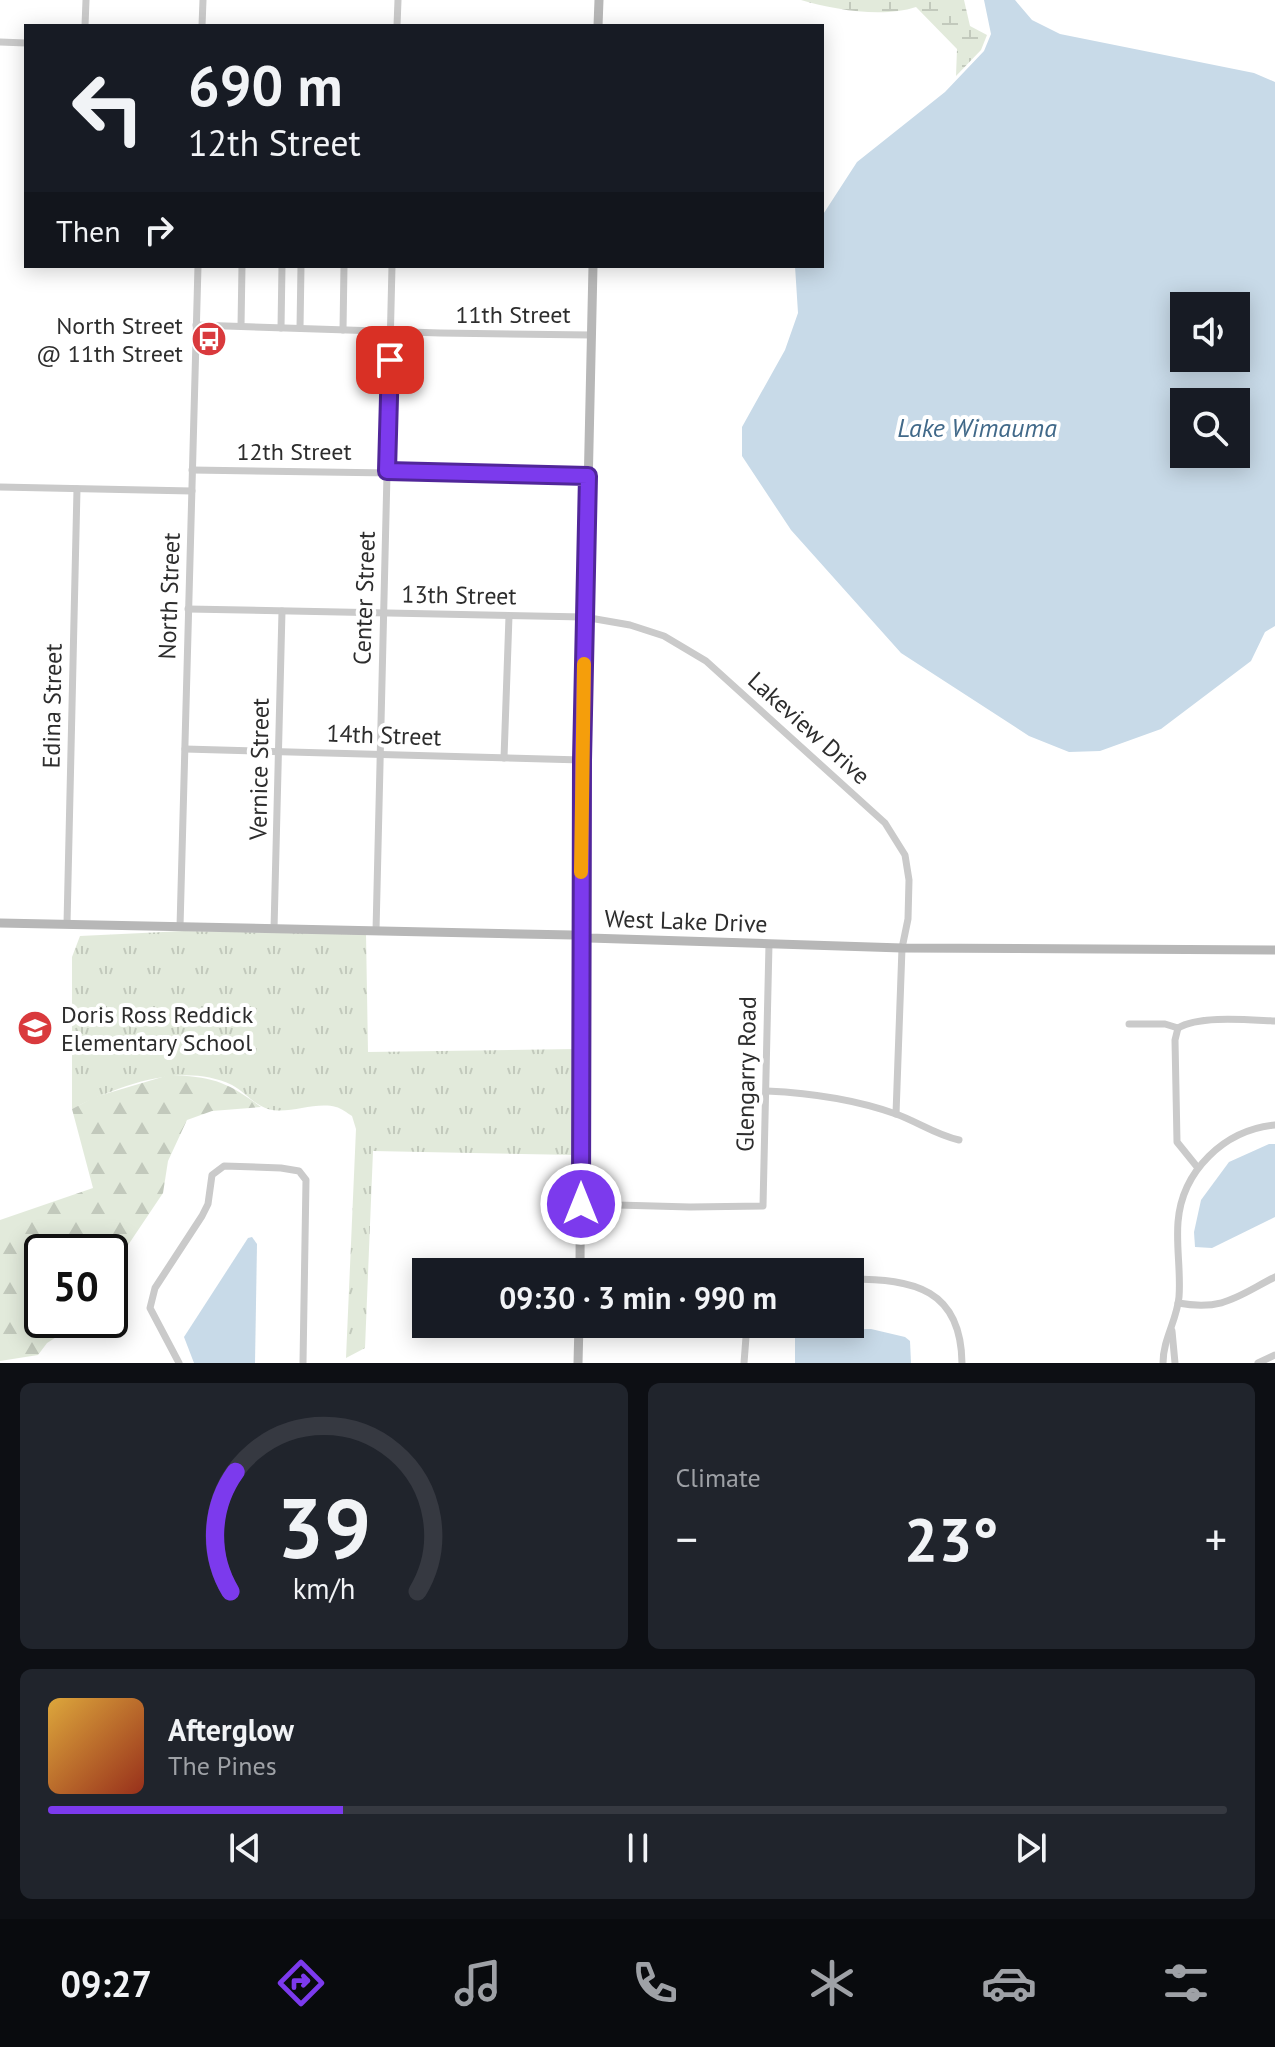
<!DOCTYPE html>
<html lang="en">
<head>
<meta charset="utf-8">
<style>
  :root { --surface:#171b24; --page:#20242c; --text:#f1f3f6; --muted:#9ea1a6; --line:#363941; --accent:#7c3aed }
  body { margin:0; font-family:"PT Sans",sans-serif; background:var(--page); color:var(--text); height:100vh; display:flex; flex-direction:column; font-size:30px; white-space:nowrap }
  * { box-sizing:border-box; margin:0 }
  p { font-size:26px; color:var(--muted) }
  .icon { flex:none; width:44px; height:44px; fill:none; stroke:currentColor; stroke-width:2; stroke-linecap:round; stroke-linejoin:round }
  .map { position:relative; height:1363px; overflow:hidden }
  .panel { display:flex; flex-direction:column; gap:20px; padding:20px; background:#0d0f14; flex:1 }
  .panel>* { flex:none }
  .guide { position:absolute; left:24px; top:24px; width:800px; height:244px; border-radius:0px; box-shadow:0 4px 20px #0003; background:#171b24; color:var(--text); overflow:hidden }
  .controls { position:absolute; left:1170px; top:292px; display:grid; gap:16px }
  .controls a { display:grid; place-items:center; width:80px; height:80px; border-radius:0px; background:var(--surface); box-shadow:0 4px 20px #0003; font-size:40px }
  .speed { position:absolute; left:24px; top:1234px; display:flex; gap:16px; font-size:40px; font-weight:700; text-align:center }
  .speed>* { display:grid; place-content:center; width:104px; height:104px; border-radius:50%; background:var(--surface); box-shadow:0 4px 20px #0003; line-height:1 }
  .speed .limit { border:4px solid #111; border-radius:12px; background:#fff; color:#111 }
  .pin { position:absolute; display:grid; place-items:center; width:68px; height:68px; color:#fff; margin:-34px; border-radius:16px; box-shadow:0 4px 12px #0006 }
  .me { position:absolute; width:88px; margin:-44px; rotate:0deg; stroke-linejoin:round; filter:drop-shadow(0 0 6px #0008) }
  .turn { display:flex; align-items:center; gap:28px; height:168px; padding:0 32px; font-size:36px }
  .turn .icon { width:104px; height:104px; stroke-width:2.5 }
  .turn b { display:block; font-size:56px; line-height:68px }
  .then { display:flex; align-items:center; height:76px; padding:0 32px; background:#0003; gap:16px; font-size:30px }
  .big { font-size:60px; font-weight:600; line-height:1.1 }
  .panel .tile { flex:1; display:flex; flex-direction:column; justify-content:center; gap:12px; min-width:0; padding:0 28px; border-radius:12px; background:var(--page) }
  .panel .dial { align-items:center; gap:0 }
  .dial svg { height:208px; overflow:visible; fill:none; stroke:var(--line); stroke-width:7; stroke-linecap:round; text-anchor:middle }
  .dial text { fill:var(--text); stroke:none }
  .song { display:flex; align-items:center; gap:24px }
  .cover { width:96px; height:96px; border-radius:12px; background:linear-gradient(135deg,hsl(40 70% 55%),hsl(10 70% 35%)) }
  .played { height:8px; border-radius:4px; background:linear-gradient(90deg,var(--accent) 25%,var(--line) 25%) }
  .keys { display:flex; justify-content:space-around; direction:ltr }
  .heat { display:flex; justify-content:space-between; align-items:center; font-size:44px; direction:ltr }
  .panel .tiles { flex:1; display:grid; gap:20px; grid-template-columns:1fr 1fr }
  .tile:last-child { grid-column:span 2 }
  .trip { position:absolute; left:412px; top:1258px; width:452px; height:80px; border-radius:0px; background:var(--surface); box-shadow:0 4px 20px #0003; font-weight:600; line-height:80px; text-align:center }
  .dock { display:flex; height:128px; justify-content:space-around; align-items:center; background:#090b0e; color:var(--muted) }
  .dock .icon { width:56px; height:56px }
  .dock .active { color:var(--accent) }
  .dock b { font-size:36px; color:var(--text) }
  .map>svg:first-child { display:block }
  .grass { fill:url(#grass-tufts) }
  .forest { fill:url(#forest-firs) }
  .wetland { fill:url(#wetland-marsh) }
  .water { fill:#c8dae8; fill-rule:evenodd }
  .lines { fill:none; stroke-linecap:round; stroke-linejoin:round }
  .street { stroke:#cacaca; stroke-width:7 }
  .secondary { stroke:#b7b7b7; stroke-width:9 }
  .route-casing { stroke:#51269a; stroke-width:20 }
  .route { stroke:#7c3aed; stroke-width:14 }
  .slow { stroke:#f59e0b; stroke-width:14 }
  .labels { text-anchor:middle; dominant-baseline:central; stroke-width:8; stroke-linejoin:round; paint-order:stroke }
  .street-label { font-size:24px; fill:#2d2d2d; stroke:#fff }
  .poi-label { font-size:24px; fill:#2d2d2d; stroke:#fff; text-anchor:end }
  .water-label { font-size:26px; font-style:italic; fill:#416989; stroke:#fff }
</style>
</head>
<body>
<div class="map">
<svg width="1275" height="1363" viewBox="0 0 1275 1363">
  <defs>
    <pattern id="grass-tufts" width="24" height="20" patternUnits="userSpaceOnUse" patternTransform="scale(2)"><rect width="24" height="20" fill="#e2eadb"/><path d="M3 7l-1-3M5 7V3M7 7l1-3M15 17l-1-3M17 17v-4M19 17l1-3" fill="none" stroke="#c2c9bc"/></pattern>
    <pattern id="forest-firs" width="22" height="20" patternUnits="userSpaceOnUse" patternTransform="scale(2)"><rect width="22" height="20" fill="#e2eadb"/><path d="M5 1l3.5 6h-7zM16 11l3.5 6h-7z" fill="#c2c9bc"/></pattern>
    <pattern id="wetland-marsh" width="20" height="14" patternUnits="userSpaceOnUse" patternTransform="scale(2)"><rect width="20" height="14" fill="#e2eadb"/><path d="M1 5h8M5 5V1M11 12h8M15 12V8" fill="none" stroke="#c2c9bc"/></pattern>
  </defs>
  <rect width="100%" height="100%" fill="#fff"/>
  <path class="grass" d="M184,931L366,934L368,1052L578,1049L577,1155L373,1151L365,1348L346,1358L356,1129L352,1116C347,1113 341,1108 336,1107C315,1101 289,1115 268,1109C254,1105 245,1092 232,1085C182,1061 118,1086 72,1109V957L80,936Z"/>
  <path class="forest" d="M169,1075C213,1077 226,1081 261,1107L212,1111L187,1120L168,1161L163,1193L110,1272V1252H42V1320H83L47,1343L38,1355L0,1361V1220L93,1188L72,1109L95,1097Z"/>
  <path class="wetland" d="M801,0H964L970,26L987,35L981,50L956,76L957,49L916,7C883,18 835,10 801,0Z"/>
  <g class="water">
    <path d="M984,0H1015L1032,20L1060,34L1254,73L1275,82V626L1265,632L1251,661L1161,729L1100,751L1069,752L1029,736L901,653L791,530L742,456V427L785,350L798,313L795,266H822V216L857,162L945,92L984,51L991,34ZM1184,306H1236V358H1184ZM1236,402V454H1184V402Z"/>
    <path d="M1269,1144H1275V1217L1212,1248L1195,1247L1194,1232L1201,1200L1229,1162Z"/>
    <path d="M252,1237L257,1244L255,1363H194L184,1337L248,1238Z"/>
    <path d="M871,1329L905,1337L910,1341L911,1363H795V1335L801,1330Z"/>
  </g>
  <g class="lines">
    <g class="street">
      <path d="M85,26L86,0"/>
      <path d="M202,26L203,0"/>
      <path d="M397,26L398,0"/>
      <path d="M0,42L26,43"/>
      <path d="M196,325L440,333L591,335"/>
      <path d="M241,326L242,266"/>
      <path d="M281,328L282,266"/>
      <path d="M300,328L301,266"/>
      <path d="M343,330L344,266"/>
      <path d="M192,470L588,476"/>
      <path d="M0,487L192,491"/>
      <path d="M188,609L584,617L630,625L664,636L706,661L885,823L905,855L909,880L908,919L902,948L896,1114"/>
      <path d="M185,749L582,760"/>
      <path d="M504,758L509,616"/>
      <path d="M67,924L77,489"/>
      <path d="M180,927L198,266"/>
      <path d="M274,929L282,611"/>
      <path d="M376,931L392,266"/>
      <path d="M1129,1024H1165L1178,1028C1199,1015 1250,1020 1275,1021"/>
      <path d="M1178,1028L1175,1040L1177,1142L1198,1168"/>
      <path d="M767,1091C810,1093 854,1099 896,1114C918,1122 936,1135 959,1140"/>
      <path d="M581,1204L690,1207L763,1206L769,944"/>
      <path d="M850,1279C914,1279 961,1289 962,1363"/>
      <path d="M1178,1303C1223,1311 1236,1297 1275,1277"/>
      <path d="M1172,1331L1175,1363"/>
      <path d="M179,1363L150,1308L155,1288L202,1216L208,1204L212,1175L224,1166L281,1168L299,1171L306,1180L303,1363"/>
      <path d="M744,1363L747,1324"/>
      <path d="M1163,1363C1163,1339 1177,1320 1179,1297C1181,1272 1176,1247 1178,1222C1182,1171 1224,1130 1275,1125"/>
      <path d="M1258,1363L1275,1355"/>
    </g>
    <g class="secondary">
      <path d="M598,26L599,0"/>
      <path d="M0,923L573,935L589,938L902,948L1275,950"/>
      <path d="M580,1272L582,760L593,266"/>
      <path d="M578,1363L579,1324"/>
    </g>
  </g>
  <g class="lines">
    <defs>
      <path id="route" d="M390,360L387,471L588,476L582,760L581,1204"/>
    </defs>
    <use href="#route" class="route-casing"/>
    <use href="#route" class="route"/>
    <path class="slow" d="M581,872L584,664"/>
  </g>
  <defs>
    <symbol id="bus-disc" viewBox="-11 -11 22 22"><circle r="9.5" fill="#d93a3d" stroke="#fff"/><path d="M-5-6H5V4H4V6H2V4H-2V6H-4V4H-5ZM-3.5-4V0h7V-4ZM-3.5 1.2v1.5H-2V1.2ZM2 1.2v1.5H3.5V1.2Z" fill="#fff"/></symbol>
    <symbol id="school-disc" viewBox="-11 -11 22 22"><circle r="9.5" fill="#d93a3d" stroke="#fff"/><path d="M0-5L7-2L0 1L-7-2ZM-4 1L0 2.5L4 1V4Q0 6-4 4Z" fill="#fff"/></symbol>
  </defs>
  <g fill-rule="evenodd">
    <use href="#bus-disc" x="189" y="319" width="40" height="40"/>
    <use href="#school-disc" x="15" y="1008" width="40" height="40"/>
  </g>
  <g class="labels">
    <g class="street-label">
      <text x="513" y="314">11th Street</text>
      <text x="294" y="451">12th Street</text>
      <text transform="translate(459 595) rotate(1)">13th Street</text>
      <text transform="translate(169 596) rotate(-88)">North Street</text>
      <text transform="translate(364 598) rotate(-88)">Center Street</text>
      <text transform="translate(52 706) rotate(-89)">Edina Street</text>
      <text transform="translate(809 728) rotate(42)">Lakeview Drive</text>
      <text transform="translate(384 735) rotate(2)">14th Street</text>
      <text transform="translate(259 769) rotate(-89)">Vernice Street</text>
      <text transform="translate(686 921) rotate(2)">West Lake Drive</text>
      <text transform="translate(746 1074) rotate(-89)">Glengarry Road</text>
    </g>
    <g class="poi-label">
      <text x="183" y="325">North Street<tspan x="183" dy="28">@ 11th Street</tspan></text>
      <text x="61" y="1014" text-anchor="start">Doris Ross Reddick<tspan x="61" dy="28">Elementary School</tspan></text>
    </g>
    <g class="water-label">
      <text x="977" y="427">Lake Wimauma</text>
    </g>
  </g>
</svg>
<div class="controls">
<a><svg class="icon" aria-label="sound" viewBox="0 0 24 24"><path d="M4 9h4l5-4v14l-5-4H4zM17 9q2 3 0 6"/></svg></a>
<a><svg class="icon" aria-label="search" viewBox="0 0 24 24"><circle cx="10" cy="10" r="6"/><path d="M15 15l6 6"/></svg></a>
</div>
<div class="speed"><div class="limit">50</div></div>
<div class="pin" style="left:390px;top:360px;background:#d93025"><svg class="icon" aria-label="arrive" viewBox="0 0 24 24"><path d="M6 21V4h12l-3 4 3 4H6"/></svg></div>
<svg class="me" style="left:581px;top:1204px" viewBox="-20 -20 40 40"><circle r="17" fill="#7c3aed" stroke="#fff" stroke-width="3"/><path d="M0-11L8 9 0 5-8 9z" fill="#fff"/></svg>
<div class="trip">09:30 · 3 min · 990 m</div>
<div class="guide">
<div class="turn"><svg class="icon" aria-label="left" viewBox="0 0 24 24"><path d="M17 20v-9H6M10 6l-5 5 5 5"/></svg><div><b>690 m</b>12th Street</div></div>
<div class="then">Then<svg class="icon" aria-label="right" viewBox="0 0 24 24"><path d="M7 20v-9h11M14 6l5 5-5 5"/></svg></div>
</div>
</div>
<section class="panel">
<div class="tiles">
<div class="tile dial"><svg viewBox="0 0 100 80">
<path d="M14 69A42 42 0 1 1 86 69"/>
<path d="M14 69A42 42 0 0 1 16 23" stroke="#7c3aed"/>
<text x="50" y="56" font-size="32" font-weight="700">39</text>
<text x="50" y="72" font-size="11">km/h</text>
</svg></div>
<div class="tile"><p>Climate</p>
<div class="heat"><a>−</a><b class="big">23°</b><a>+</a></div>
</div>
<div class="tile">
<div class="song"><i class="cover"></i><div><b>Afterglow</b><p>The Pines</p></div></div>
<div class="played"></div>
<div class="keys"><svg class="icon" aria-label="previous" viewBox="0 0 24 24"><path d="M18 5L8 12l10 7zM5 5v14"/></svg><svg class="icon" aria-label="pause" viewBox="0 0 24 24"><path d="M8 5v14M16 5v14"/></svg><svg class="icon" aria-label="next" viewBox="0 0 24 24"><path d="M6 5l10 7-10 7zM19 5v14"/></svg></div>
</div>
</div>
</section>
<nav class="dock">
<b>09:27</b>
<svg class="icon active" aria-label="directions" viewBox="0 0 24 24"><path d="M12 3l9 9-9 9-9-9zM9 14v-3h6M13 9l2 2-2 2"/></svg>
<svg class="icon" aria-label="music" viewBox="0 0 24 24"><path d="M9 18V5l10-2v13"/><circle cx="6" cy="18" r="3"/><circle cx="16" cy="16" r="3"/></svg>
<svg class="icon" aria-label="phone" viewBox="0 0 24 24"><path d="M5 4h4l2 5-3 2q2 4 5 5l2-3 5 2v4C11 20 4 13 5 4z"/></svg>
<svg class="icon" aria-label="climate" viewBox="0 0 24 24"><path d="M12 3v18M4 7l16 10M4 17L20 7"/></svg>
<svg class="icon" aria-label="car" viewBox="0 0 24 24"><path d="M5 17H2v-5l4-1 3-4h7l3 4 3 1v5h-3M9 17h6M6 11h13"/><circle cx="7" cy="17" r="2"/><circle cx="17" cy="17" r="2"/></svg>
<svg class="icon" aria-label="filters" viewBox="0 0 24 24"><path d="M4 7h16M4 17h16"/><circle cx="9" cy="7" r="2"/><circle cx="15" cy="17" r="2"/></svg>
</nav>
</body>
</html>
